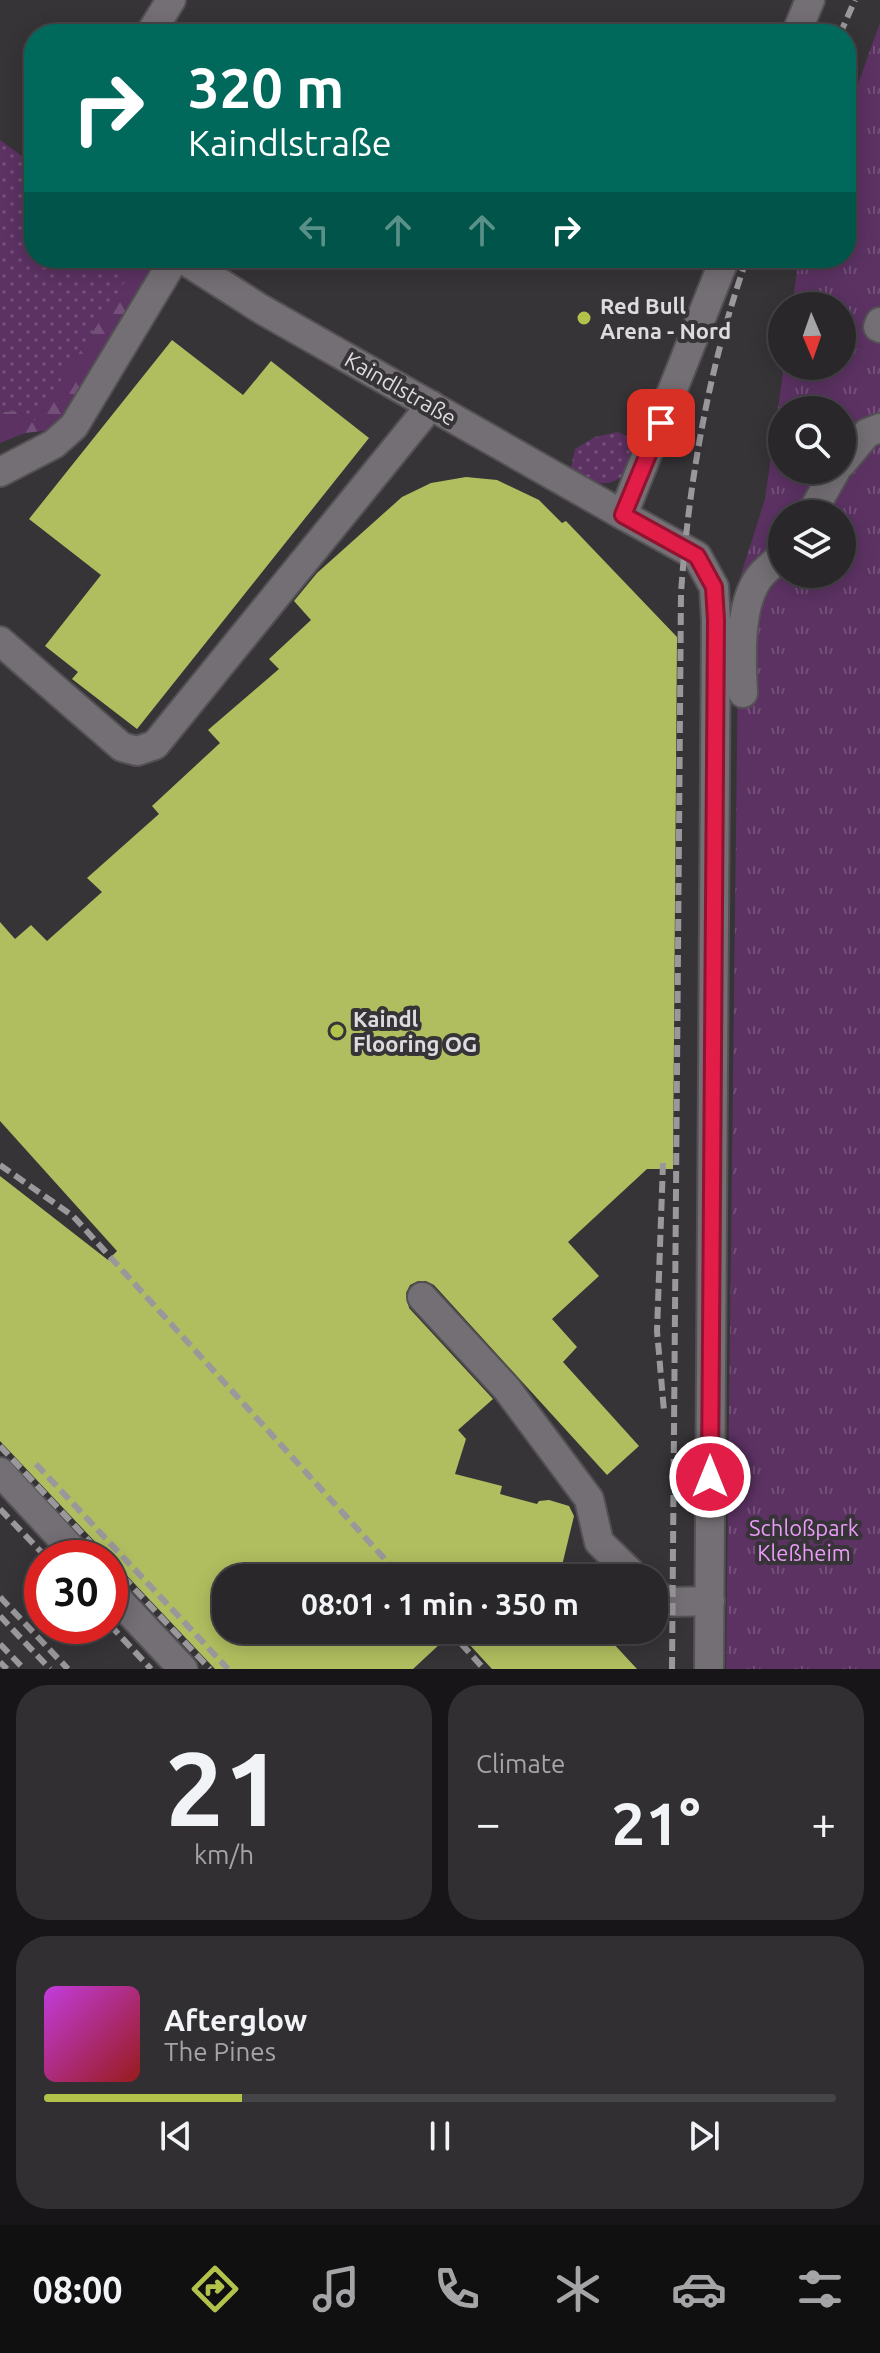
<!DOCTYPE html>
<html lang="en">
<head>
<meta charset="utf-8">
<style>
  :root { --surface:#29272a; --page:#312f32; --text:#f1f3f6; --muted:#a5a5a8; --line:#454447; --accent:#b3c24b }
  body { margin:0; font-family:Ubuntu,sans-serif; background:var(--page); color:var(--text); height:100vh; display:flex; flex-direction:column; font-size:30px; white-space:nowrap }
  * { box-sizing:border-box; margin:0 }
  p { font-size:26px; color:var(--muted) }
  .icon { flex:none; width:44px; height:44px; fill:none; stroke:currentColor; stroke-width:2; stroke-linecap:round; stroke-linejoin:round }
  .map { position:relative; height:1669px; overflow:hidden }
  .side { display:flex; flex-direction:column; gap:16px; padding:16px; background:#171517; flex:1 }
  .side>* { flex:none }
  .guide { position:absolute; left:24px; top:24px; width:832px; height:244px; border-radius:32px; box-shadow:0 4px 20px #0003,0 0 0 2px var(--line); background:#00695c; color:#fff; overflow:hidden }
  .needle { width:52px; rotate:178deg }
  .controls { position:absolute; left:768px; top:292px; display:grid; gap:16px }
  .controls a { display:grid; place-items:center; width:88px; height:88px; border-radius:50%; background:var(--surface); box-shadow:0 4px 20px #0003,0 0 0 2px var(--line); font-size:40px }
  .speed { position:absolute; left:24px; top:1540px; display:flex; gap:16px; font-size:40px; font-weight:700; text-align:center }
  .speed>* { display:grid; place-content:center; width:104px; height:104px; border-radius:50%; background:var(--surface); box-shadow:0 4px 20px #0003,0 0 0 2px var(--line); line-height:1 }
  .speed .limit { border:12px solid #d22; background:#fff; color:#111 }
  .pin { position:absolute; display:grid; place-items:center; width:68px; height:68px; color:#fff; margin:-34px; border-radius:16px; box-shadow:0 4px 12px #0006 }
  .me { position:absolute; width:88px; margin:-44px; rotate:0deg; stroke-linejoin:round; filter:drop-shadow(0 0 6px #0008) }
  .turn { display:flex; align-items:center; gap:28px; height:168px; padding:0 32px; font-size:36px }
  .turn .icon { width:104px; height:104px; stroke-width:2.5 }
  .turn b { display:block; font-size:56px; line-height:68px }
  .lanes { display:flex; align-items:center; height:76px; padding:0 32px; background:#0003; justify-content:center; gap:40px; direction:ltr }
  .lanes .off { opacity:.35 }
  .big { font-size:60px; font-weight:700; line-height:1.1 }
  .side .tile { flex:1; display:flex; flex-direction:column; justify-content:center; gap:12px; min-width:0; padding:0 28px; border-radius:32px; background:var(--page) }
  .side .dial { align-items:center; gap:0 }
  .dial b { font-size:104px; line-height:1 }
  .song { display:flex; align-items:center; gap:24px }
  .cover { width:96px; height:96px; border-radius:12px; background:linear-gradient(135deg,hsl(290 70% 55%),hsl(0 70% 35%)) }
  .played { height:8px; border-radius:4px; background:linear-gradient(90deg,var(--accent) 25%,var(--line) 25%) }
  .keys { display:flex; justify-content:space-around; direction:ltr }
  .heat { display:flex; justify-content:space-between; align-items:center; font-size:44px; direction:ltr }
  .side .tiles { flex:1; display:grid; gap:16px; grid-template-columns:1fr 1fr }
  .tile:last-child { grid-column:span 2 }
  .trip { position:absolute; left:212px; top:1564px; width:456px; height:80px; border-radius:32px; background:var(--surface); box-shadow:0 4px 20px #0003,0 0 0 2px var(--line); font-weight:700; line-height:80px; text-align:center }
  .dock { display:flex; height:128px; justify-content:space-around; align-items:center; background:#101011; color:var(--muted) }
  .dock .icon { width:56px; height:56px }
  .dock .active { color:var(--accent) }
  .dock b { font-size:36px; color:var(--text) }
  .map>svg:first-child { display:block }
  .grass { fill:url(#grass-dots) }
  .forest { fill:url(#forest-firs) }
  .park { fill:url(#park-tufts); fill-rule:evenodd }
  .building { fill:#b1be5f }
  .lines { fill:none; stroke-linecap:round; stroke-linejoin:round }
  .minor-casing { stroke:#545154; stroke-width:32 }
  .minor { stroke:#746f74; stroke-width:28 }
  .rail { stroke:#9a989b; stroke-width:6; stroke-dasharray:12 6; stroke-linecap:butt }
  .route-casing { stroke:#92132f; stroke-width:20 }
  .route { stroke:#e11d48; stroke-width:14 }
  .poi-dot { fill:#b3c24b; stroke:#373438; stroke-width:3 }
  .labels { text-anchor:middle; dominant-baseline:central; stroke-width:8; stroke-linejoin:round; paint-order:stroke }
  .poi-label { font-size:22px; font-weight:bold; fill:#dddbde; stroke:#373438; text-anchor:start }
  .street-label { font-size:22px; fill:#dddbde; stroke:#373438 }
  .park-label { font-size:22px; fill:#ea9bf8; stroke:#373438 }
</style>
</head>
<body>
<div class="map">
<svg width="880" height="1669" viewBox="0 0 880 1669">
  <defs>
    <pattern id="grass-dots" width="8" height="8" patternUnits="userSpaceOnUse" patternTransform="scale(2)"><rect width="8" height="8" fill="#5c3263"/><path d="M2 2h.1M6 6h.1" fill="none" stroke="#734f79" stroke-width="1.8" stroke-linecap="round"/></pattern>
    <pattern id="forest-firs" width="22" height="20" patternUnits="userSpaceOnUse" patternTransform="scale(2)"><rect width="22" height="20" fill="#5c3263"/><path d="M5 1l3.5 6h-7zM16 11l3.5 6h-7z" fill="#734f79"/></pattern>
    <pattern id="park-tufts" width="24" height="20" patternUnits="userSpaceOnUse" patternTransform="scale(2)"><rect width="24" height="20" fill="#5c3263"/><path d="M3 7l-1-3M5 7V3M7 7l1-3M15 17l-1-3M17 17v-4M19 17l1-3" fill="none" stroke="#734f79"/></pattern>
  </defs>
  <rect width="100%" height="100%" fill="#373438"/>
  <g class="grass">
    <path d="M0,140L34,165V258H148L149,272L137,264L34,422L17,411L0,412Z"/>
    <path d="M617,432L630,437C641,480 601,499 571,468L575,449L595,437Z"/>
  </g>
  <path class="forest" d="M137,264L149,272L141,291L65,414L51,430L25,433L0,443V412L17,411L34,422Z"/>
  <path class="park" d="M880,23V1669H726L739,581L765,499L784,366H842V306H792L799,258H846V117ZM782,410H842V470H782ZM782,514H842V574H782Z"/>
  <g class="building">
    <path d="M172,340L243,395L271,361L369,438L137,729L72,679L78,672L45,646L101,575L29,519Z"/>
    <path d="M466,477L497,480L539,500L562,523L566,521L677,637L673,1169H647L568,1242L599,1276L552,1319L577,1347L563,1362L639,1446L607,1475L434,1285L426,1281H418L410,1285L406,1293L409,1308L493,1399L458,1430L466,1439L455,1474L502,1486L500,1494L537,1504L539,1501L549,1500L569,1506L574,1516L559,1578H226V1630H455L413,1669H215L0,1441V1176L108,1260L117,1251L0,1121V922L15,939L31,925L47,941L102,892L87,878L159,814L152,806L220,743L208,730L279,669L269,659L311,620L294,601L317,573L402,497L431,483Z"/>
    <path d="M456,1630H625L612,1642L637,1669H492Z"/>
  </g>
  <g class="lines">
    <defs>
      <g id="minor">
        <path d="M150,34L171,0"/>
        <path d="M796,34L810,0"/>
        <path d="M181,258L261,309L623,515"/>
        <path d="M880,322L878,327L880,328"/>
        <path d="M842,463L867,433L880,428"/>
        <path d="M0,472L54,444L74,426L175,258"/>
        <path d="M811,514L836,470"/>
        <path d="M0,641L122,747L137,751L155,745L431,405"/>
        <path d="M743,693C741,659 738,599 763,573C769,567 776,561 782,556"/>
        <path d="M422,1297L507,1389L589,1499L599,1542L636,1578"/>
        <path d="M0,1472L80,1558"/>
        <path d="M110,1591L183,1669"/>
        <path d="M654,1595L672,1602L710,1601"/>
        <path d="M709,1669L716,620L714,587L697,556L623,515L725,258"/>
      </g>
    </defs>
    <use href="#minor" class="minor-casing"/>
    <use href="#minor" class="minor"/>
    <g class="rail">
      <path d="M840,34L855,0"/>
      <path d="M663,1163L657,1331L664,1411"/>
      <path d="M0,1165L73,1216L402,1578"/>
      <path d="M0,1446L105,1558"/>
      <path d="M36,1464L228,1669"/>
      <path d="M0,1509L47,1558"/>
      <path d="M110,1563L210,1669"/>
      <path d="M0,1597L68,1669"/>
      <path d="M0,1616L50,1669"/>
      <path d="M110,1625L151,1669"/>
      <path d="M449,1630L484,1669"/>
      <path d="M0,1644L24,1669"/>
      <path d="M0,1662L7,1669"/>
      <path d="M672,1669L681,593C689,479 709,366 747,258"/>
    </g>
  </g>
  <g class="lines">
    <defs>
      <path id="route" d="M661,423L623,515L697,556L714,587L716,620L710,1477"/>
    </defs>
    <use href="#route" class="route-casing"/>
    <use href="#route" class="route"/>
  </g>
  <g class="poi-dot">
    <circle cx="584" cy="318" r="8"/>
    <circle cx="337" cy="1031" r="8"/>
  </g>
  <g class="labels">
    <g class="poi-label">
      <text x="600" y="305">Red Bull<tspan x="600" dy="25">Arena - Nord</tspan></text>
      <text x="353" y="1018">Kaindl<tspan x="353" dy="25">Flooring OG</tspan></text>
    </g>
    <g class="street-label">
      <text transform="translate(401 388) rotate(30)">Kaindlstraße</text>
    </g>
    <g class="park-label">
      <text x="804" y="1527">Schloßpark<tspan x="804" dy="25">Kleßheim</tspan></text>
    </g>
  </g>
</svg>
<div class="controls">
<a><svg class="needle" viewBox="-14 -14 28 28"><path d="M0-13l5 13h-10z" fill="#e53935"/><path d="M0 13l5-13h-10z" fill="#a5a5a8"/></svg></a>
<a><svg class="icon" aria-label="search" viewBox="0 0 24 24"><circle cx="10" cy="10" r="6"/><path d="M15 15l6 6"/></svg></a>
<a><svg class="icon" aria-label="layers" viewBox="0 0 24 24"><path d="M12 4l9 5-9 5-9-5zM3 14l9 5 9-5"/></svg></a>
</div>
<div class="speed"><div class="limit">30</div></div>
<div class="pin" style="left:661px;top:423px;background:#d93025"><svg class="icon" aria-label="arrive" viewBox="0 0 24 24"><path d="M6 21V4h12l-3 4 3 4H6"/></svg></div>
<svg class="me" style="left:710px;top:1477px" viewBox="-20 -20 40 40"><circle r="17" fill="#e11d48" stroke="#fff" stroke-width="3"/><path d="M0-11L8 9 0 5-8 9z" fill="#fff"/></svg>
<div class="trip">08:01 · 1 min · 350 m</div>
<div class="guide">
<div class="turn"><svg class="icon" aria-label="right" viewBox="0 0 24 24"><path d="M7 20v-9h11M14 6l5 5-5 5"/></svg><div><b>320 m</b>Kaindlstraße</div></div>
<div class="lanes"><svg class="icon off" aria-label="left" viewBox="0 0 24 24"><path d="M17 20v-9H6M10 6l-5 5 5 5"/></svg><svg class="icon off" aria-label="ahead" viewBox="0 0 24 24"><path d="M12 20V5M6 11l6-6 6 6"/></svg><svg class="icon off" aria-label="ahead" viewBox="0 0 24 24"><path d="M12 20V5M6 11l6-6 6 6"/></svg><svg class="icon" aria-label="right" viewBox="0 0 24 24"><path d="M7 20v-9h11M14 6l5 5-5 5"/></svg></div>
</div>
</div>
<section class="side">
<div class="tiles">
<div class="tile dial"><b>21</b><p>km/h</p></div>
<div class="tile"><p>Climate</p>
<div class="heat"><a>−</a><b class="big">21°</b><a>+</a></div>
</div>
<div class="tile">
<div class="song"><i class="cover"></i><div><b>Afterglow</b><p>The Pines</p></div></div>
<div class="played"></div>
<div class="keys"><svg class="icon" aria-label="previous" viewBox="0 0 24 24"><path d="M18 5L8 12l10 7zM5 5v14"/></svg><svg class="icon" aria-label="pause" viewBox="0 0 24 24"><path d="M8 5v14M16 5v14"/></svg><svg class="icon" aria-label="next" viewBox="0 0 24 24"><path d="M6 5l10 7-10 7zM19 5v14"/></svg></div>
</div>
</div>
</section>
<nav class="dock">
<b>08:00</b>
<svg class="icon active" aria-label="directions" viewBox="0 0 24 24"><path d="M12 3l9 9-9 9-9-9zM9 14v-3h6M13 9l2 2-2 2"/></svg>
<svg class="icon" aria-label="music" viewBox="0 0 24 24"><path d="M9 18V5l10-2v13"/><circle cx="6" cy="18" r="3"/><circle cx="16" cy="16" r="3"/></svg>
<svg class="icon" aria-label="phone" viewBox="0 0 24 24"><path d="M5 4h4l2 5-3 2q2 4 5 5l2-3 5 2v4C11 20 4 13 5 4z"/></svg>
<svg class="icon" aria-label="climate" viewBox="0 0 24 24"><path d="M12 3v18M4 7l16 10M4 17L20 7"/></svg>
<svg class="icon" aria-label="car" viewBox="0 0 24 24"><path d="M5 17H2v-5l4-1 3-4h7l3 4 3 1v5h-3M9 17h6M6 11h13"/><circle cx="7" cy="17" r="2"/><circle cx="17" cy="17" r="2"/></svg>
<svg class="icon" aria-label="filters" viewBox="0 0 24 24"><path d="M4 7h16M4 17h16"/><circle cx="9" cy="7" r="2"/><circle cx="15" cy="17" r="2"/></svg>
</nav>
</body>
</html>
